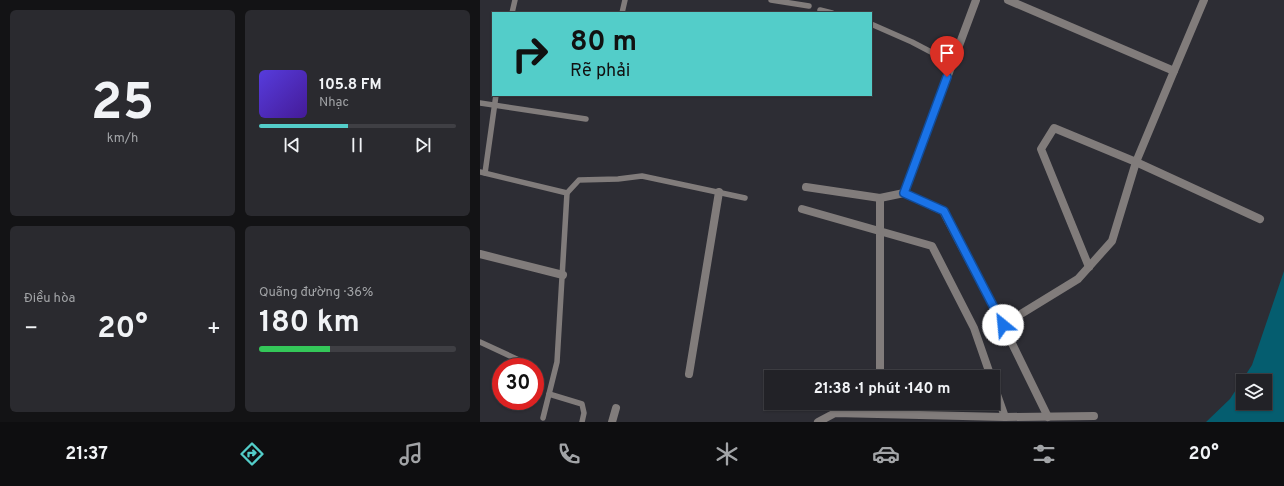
<!DOCTYPE html>
<html lang="vi">
<head>
<meta charset="utf-8">
<style>
  :root { --surface:#222227; --page:#2a2a2f; --text:#f1f3f6; --muted:#a2a4a7; --line:#3f3f44; --accent:#53cdc9 }
  body { margin:0; font-family:Overpass,sans-serif; background:var(--page); color:var(--text); height:100vh; display:flex; flex-direction:column; font-size:15px; white-space:nowrap }
  * { box-sizing:border-box; margin:0 }
  p { font-size:13px; color:var(--muted) }
  .icon { flex:none; width:22px; height:22px; fill:none; stroke:currentColor; stroke-width:2; stroke-linecap:round; stroke-linejoin:round }
  .map { position:relative; flex:1; overflow:hidden }
  .details { display:flex; flex-direction:column; gap:10px; padding:10px; background:#131315; width:480px }
  .details>* { flex:none }
  .top-card { position:absolute; left:12px; top:12px; width:380px; height:84px; border-radius:0px; box-shadow:0 1px 3px #0004,0 0 0 1px var(--line); background:#53cdc9; color:#111; overflow:hidden }
  .buttons { position:absolute; left:756px; top:374px; display:grid; gap:8px }
  .buttons a { display:grid; place-items:center; width:36px; height:36px; border-radius:0px; background:var(--surface); box-shadow:0 1px 3px #0004,0 0 0 1px var(--line); font-size:20px }
  .speed { position:absolute; left:12px; top:358px; display:flex; gap:8px; font-size:20px; font-weight:700; text-align:center }
  .speed>* { display:grid; place-content:center; width:52px; height:52px; border-radius:50%; background:var(--surface); box-shadow:0 1px 3px #0004,0 0 0 1px var(--line); line-height:1 }
  .speed .limit { border:6px solid #d22; background:#fff; color:#111 }
  .pin { position:absolute; display:grid; place-items:center; width:34px; height:34px; color:#fff; margin:-41px -17px; border-radius:50% 50% 50% 0; rotate:-45deg; box-shadow:0 0 4px #0007 }
  .pin .icon { rotate:45deg }
  .me { position:absolute; width:44px; margin:-22px; rotate:332deg; stroke-linejoin:round; filter:drop-shadow(0 0 3px #0008) }
  .turn { display:flex; align-items:center; gap:14px; height:84px; padding:0 12px; font-size:18px }
  .turn .icon { width:52px; height:52px; stroke-width:2.5 }
  .turn b { display:block; font-size:28px; line-height:34px }
  .big { font-size:30px; font-weight:700; line-height:1.1 }
  .details .card { flex:1; display:flex; flex-direction:column; justify-content:center; gap:6px; min-width:0; padding:0 14px; border-radius:6px; background:var(--page) }
  .details .dial { align-items:center; gap:0 }
  .dial b { font-size:52px; line-height:1 }
  .song { display:flex; align-items:center; gap:12px }
  .cover { width:48px; height:48px; border-radius:6px; background:linear-gradient(135deg,hsl(250 70% 55%),hsl(260 70% 35%)) }
  .played { height:4px; border-radius:2px; background:linear-gradient(90deg,var(--accent) 45%,var(--line) 45%) }
  .keys { display:flex; justify-content:space-around; direction:ltr }
  .heat { display:flex; justify-content:space-between; align-items:center; font-size:22px; direction:ltr }
  .charge { height:6px; border-radius:3px; background:linear-gradient(90deg,#34c759 36%,var(--line) 0) }
  .details .tiles { flex:1; display:grid; gap:10px; grid-template-columns:repeat(2,1fr) }
  .trip { position:absolute; left:284px; top:370px; width:236px; height:40px; border-radius:0px; background:var(--surface); box-shadow:0 1px 3px #0004,0 0 0 1px var(--line); font-weight:700; line-height:40px; text-align:center }
  .menu { display:flex; height:64px; justify-content:space-around; align-items:center; background:#0e0e10; color:var(--muted) }
  .menu .icon { width:28px; height:28px }
  .menu .active { color:var(--accent) }
  .menu b { font-size:18px; color:var(--text) }
  main { display:flex; flex:1; min-height:0 }
  .map>svg:first-child { display:block }
  .water { fill:#055d6f; fill-rule:evenodd }
  .lines { fill:none; stroke-linecap:round; stroke-linejoin:round }
  .lane { stroke:#817c7b; stroke-width:5.5 }
  .street { stroke:#817c7b; stroke-width:8 }
  .route-casing { stroke:#114b97; stroke-width:10 }
  .route { stroke:#1a73e8; stroke-width:7 }
</style>
</head>
<body>
<main>
<section class="details">
<div class="tiles">
<div class="card dial"><b>25</b><p>km/h</p></div>
<div class="card">
<div class="song"><i class="cover"></i><div><b>105.8 FM</b><p>Nhạc</p></div></div>
<div class="played"></div>
<div class="keys"><svg class="icon" aria-label="previous" viewBox="0 0 24 24"><path d="M18 5L8 12l10 7zM5 5v14"/></svg><svg class="icon" aria-label="pause" viewBox="0 0 24 24"><path d="M8 5v14M16 5v14"/></svg><svg class="icon" aria-label="next" viewBox="0 0 24 24"><path d="M6 5l10 7-10 7zM19 5v14"/></svg></div>
</div>
<div class="card"><p>Điều hòa</p>
<div class="heat"><a>−</a><b class="big">20°</b><a>+</a></div>
</div>
<div class="card"><p>Quãng đường · 36%</p><b class="big">180 km</b><div class="charge"></div></div>
</div>
</section>
<div class="map">
<svg width="804" height="422" viewBox="0 0 804 422">
  <rect width="100%" height="100%" fill="#2d2d34"/>
  <path class="water" d="M804,271V422H726L750,399L772,365ZM763,381H785V403H763Z"/>
  <g class="lines">
    <g class="lane">
      <path d="M291,0L329,6"/>
      <path d="M340,10L352,13"/>
      <path d="M32,13L35,0"/>
      <path d="M142,13L145,0"/>
      <path d="M391,24L432,42L472,63"/>
      <path d="M0,103L106,119"/>
      <path d="M0,172L87,193L77,362L63,418"/>
      <path d="M5,173L16,95"/>
      <path d="M87,193L99,180L138,179L162,176L265,198"/>
      <path d="M0,342L41,361"/>
      <path d="M69,394L102,404L104,413L102,422"/>
    </g>
    <g class="street">
      <path d="M528,0L694,71L724,0"/>
      <path d="M326,187L400,198L424,193L463,211L523,325L568,417"/>
      <path d="M424,193L496,0"/>
      <path d="M400,198V377"/>
      <path d="M322,209L452,246L494,328L511,377"/>
      <path d="M0,254L83,275"/>
      <path d="M609,267L561,149L574,128L656,162L780,219"/>
      <path d="M523,325L598,279L632,241L656,162L694,71"/>
      <path d="M209,374L239,192"/>
      <path d="M513,383L525,417"/>
      <path d="M400,403L401,413"/>
      <path d="M132,422L136,408"/>
      <path d="M338,422L355,413L525,417L614,416"/>
    </g>
  </g>
  <g class="lines">
    <defs>
      <path id="route" d="M467,77L424,193L464,211L523,325"/>
    </defs>
    <use href="#route" class="route-casing"/>
    <use href="#route" class="route"/>
  </g>
</svg>
<div class="buttons">
<a><svg class="icon" aria-label="layers" viewBox="0 0 24 24"><path d="M12 4l9 5-9 5-9-5zM3 14l9 5 9-5"/></svg></a>
</div>
<div class="speed"><div class="limit">30</div></div>
<div class="pin" style="left:467px;top:77px;background:#d93025"><svg class="icon" aria-label="arrive" viewBox="0 0 24 24"><path d="M6 21V4h12l-3 4 3 4H6"/></svg></div>
<svg class="me" style="left:523px;top:325px" viewBox="-20 -20 40 40"><circle r="19" fill="#fff"/><path d="M0-13L10 11 0 6-10 11z" fill="#1a73e8"/></svg>
<div class="trip">21:38 · 1 phút · 140 m</div>
<div class="top-card">
<div class="turn"><svg class="icon" aria-label="right" viewBox="0 0 24 24"><path d="M7 20v-9h11M14 6l5 5-5 5"/></svg><div><b>80 m</b>Rẽ phải</div></div>
</div>
</div>
</main>
<nav class="menu">
<b>21:37</b>
<svg class="icon active" aria-label="directions" viewBox="0 0 24 24"><path d="M12 3l9 9-9 9-9-9zM9 14v-3h6M13 9l2 2-2 2"/></svg>
<svg class="icon" aria-label="music" viewBox="0 0 24 24"><path d="M9 18V5l10-2v13"/><circle cx="6" cy="18" r="3"/><circle cx="16" cy="16" r="3"/></svg>
<svg class="icon" aria-label="phone" viewBox="0 0 24 24"><path d="M5 4h4l2 5-3 2q2 4 5 5l2-3 5 2v4C11 20 4 13 5 4z"/></svg>
<svg class="icon" aria-label="climate" viewBox="0 0 24 24"><path d="M12 3v18M4 7l16 10M4 17L20 7"/></svg>
<svg class="icon" aria-label="car" viewBox="0 0 24 24"><path d="M5 17H2v-5l4-1 3-4h7l3 4 3 1v5h-3M9 17h6M6 11h13"/><circle cx="7" cy="17" r="2"/><circle cx="17" cy="17" r="2"/></svg>
<svg class="icon" aria-label="filters" viewBox="0 0 24 24"><path d="M4 7h16M4 17h16"/><circle cx="9" cy="7" r="2"/><circle cx="15" cy="17" r="2"/></svg>
<b>20°</b>
</nav>
</body>
</html>
